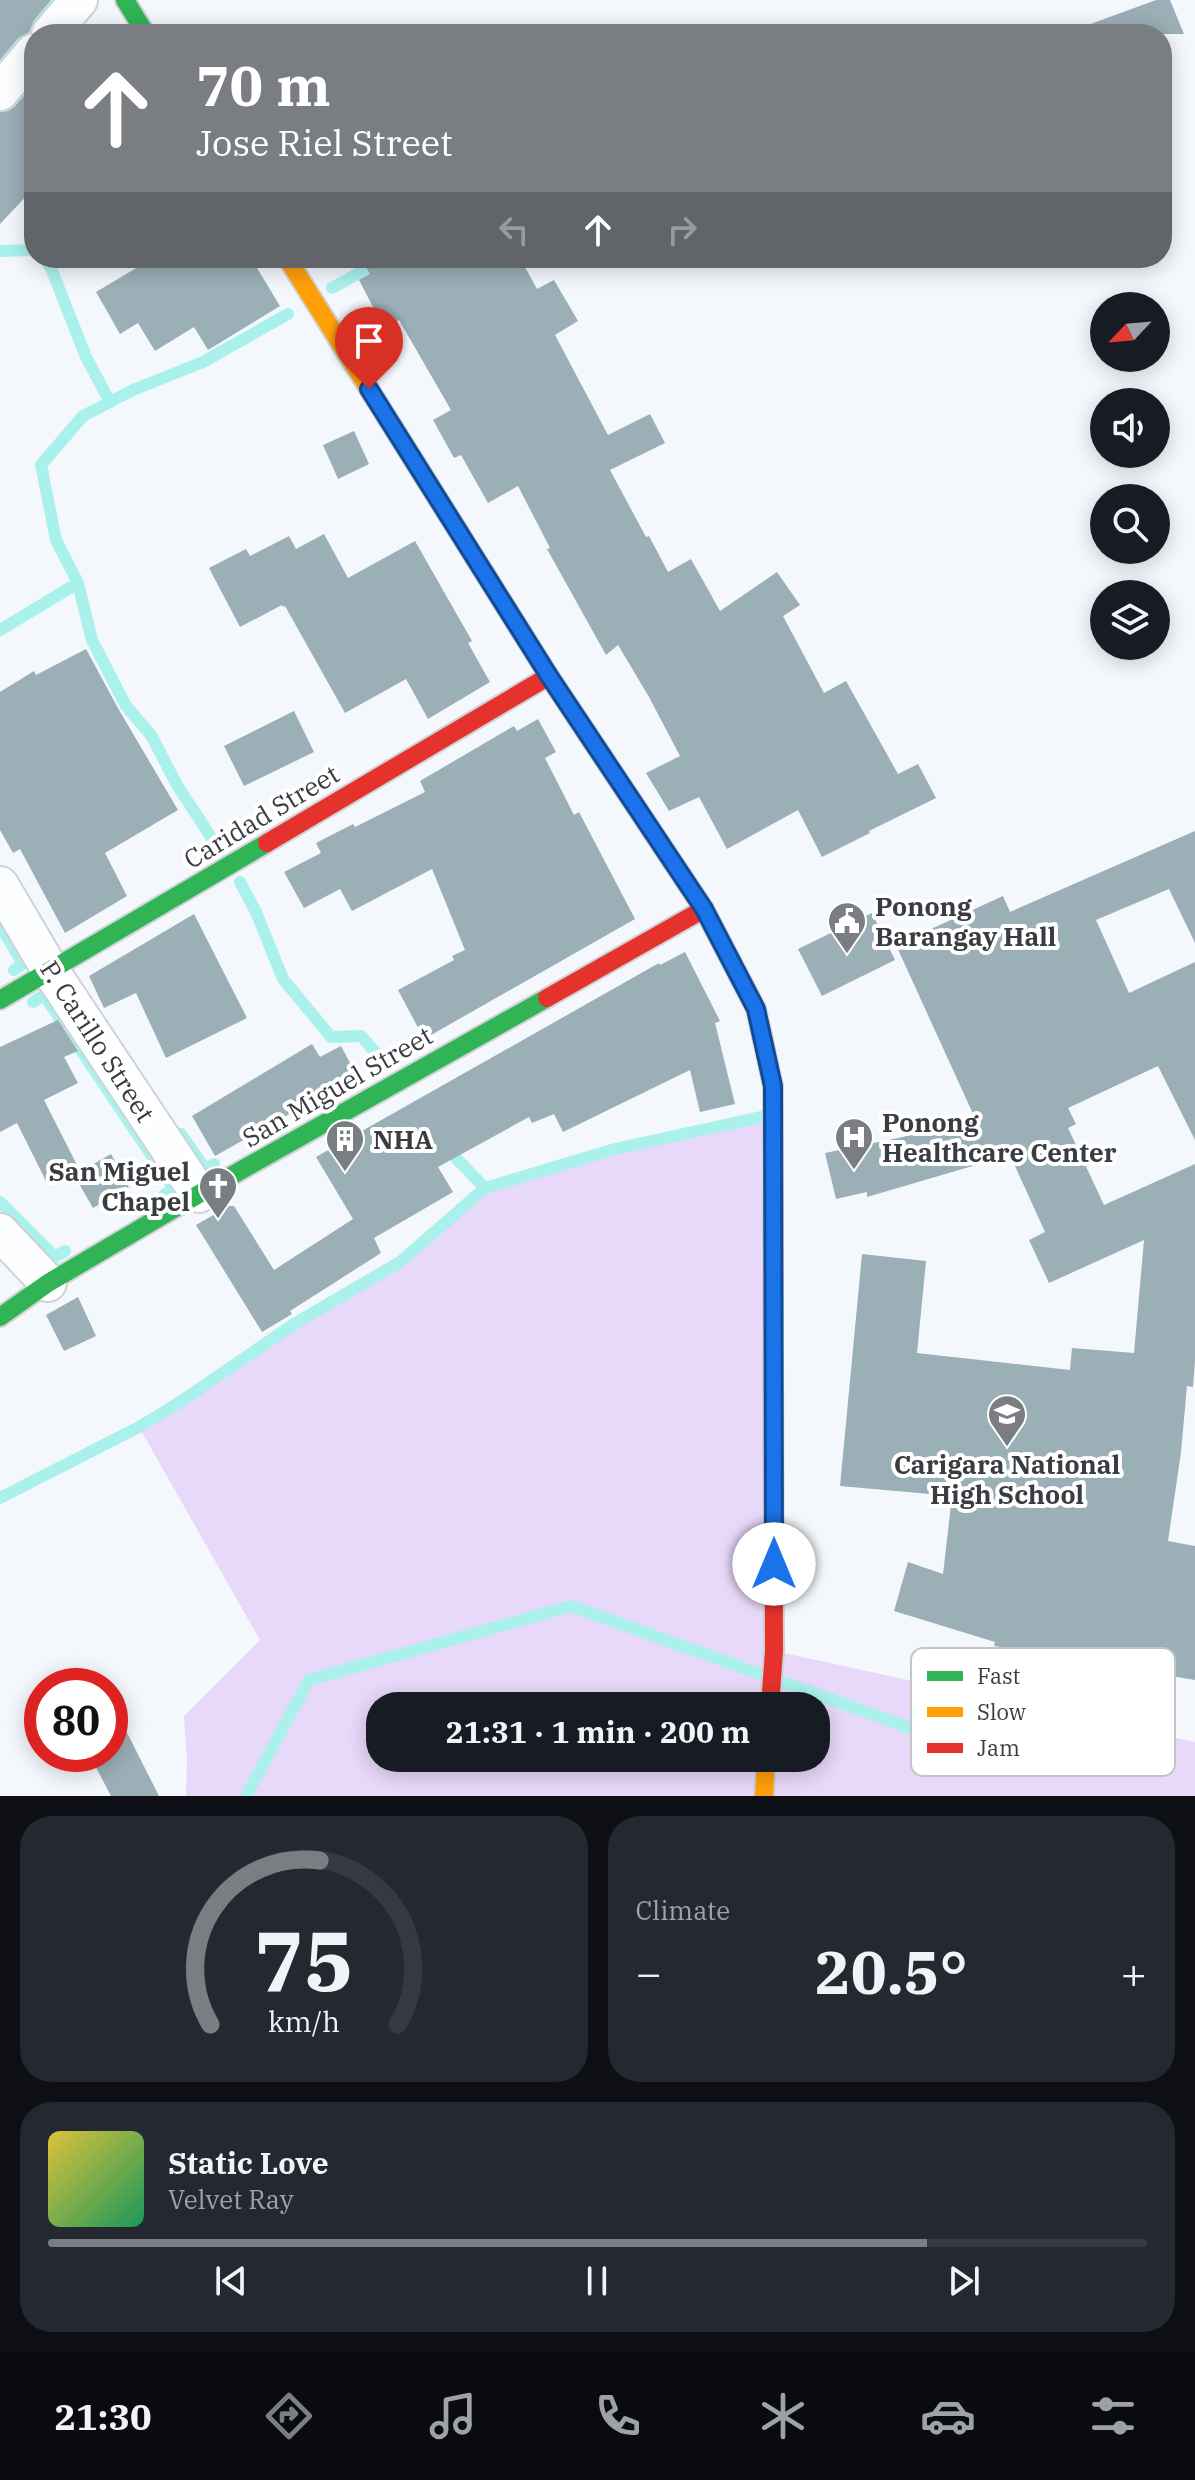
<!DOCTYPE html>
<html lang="en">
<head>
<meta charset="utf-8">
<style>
  :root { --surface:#171b24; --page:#242831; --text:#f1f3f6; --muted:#9ea1a6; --line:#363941; --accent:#7a7e82 }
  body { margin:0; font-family:"IBM Plex Serif",serif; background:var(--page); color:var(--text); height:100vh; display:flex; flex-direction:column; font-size:30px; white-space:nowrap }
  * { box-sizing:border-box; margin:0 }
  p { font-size:26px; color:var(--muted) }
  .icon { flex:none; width:44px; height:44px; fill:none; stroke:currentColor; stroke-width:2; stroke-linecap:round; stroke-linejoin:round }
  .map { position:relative; height:1796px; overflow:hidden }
  .panel { display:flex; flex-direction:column; gap:20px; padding:20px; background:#0d0f14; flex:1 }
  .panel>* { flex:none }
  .banner { position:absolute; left:24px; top:24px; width:1148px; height:244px; border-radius:32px; box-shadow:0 4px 20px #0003; background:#7a7e82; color:#fff; overflow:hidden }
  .needle { width:52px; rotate:244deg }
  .fabs { position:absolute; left:1090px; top:292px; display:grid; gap:16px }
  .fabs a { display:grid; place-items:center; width:80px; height:80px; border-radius:50%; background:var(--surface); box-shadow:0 4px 20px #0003; font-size:40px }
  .speed { position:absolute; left:24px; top:1668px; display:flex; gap:16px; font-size:40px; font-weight:700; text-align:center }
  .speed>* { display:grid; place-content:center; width:104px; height:104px; border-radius:50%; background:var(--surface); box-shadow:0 4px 20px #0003; line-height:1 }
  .speed .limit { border:12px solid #d22; background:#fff; color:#111 }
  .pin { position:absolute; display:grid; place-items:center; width:68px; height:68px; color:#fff; margin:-82px -34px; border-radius:50% 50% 50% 0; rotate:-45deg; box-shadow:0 0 8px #0007 }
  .pin .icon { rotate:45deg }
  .me { position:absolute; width:88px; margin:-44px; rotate:0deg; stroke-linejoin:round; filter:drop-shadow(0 0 6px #0008) }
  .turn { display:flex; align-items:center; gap:28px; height:168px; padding:0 40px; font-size:36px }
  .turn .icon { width:104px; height:104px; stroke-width:2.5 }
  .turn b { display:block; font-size:56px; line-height:68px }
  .lanes { display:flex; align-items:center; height:76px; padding:0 40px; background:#0003; justify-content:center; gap:40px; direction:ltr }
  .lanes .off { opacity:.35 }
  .big { font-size:60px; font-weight:700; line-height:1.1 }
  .panel .card { flex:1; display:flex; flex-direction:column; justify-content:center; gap:12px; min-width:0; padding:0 28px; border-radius:32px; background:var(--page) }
  .panel .dial { align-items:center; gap:0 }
  .dial svg { height:208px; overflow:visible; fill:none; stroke:var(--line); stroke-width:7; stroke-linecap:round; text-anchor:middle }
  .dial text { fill:var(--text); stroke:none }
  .song { display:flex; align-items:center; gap:24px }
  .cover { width:96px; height:96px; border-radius:12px; background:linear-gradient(135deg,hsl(50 70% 55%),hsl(150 70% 35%)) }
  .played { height:8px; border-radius:4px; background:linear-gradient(90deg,var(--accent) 80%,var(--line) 80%) }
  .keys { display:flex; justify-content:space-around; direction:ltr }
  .heat { display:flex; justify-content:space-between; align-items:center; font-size:44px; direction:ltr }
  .panel .tiles { flex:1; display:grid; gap:20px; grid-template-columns:1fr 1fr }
  .card:last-child { grid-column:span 2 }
  .trip { position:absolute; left:366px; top:1692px; width:464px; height:80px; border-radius:32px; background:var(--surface); box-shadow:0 4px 20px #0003; font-weight:700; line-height:80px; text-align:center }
  .tabs { display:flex; height:128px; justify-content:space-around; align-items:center; background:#090b0e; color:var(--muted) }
  .tabs .icon { width:56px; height:56px }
  .tabs .selected { color:var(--accent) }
  .tabs b { font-size:36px; color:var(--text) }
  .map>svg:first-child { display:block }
  .green { fill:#e8d8f9; fill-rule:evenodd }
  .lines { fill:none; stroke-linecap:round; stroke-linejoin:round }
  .stream { stroke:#aaf1ec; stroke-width:12 }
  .building { fill:#9aafb6 }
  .street-casing { stroke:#cfd3d6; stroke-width:40 }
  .fast-casing { stroke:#cfd3d6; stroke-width:22 }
  .slow-casing { stroke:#cfd3d6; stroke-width:22 }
  .jam-casing { stroke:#cfd3d6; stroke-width:22 }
  .street { stroke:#fdfeff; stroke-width:36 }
  .fast { stroke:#30b455; stroke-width:18 }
  .slow { stroke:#ff9f0a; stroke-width:18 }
  .jam { stroke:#e5322d; stroke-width:18 }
  .route-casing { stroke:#114b97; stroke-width:20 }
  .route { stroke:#1a73e8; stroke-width:14 }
  .labels { text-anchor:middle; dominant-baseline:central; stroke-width:8; stroke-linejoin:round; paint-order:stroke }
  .street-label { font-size:26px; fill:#393c40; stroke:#fff }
  .poi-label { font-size:26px; font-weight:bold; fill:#393c40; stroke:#fff; text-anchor:start }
  .key { fill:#fff; stroke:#c4c4c6; stroke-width:2 }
  .key-label { font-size:22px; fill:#393c40 }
</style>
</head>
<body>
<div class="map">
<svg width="1195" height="1796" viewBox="0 0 1195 1796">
  <rect width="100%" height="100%" fill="#f4f8fc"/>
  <path class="green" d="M773,1115L774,1651L1195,1742V1796H186L187,1760L184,1716L260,1640L139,1427L183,1400L294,1324L400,1262L485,1188L615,1149ZM380,1706H816V1758H380Z"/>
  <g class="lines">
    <g class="stream">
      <path d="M0,61L52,0"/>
      <path d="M0,251L34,250"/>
      <path d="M44,258L51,268L86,357L110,402"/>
      <path d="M332,288L386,258"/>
      <path d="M0,630L78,583"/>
      <path d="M220,851L177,785L151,735L126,706L92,640L78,583L56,540L41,465L83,416L133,390L203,362L288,314"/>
      <path d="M240,882L256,912L283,979L331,1037L361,1036L386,1064"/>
      <path d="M0,925L23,964L14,970"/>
      <path d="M33,1002L44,995L174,1189L164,1195"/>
      <path d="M181,1134L205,1169L214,1164"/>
      <path d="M448,1147L456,1158L485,1188"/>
      <path d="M0,1202L55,1257L65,1251"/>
      <path d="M0,1498L139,1427L183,1400L294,1324L400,1262L485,1188L615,1149L766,1116"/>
      <path d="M780,1681L988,1756"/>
      <path d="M246,1796L309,1680L571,1606L763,1675"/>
    </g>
  </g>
  <g class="building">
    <path d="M0,0H51L34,20L29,32L18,38L0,60Z"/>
    <path d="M1156,0H1170L1184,34H1075L1074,30Z"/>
    <path d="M34,84V188L0,224V112L8,111L15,106Z"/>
    <path d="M153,258H251L280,306L208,350L194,327L155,351L138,323L120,334L96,292Z"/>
    <path d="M361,258H520L537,289L554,280L578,321L555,335L608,435L650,414L665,443L610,470L646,537L649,536L668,572L691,559L720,611L777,572L800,605L783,616L824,693L846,681L898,774L918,764L936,798L869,831L870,833L822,857L798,810L727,849L699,797L669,811L646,773L680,756L649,697L618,645L606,655L547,549L550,548L518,486L488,503L461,455L454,458L433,420L451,410L399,320L384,328L359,280L370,274Z"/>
    <path d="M354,431L369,464L338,479L323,445Z"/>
    <path d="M324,534L348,578L415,541L472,641L468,643L490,682L428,719L406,679L345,713L285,606L283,607L282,605L240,627L209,568L246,549L250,556L289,536L296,549Z"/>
    <path d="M86,649L119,710L178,810L105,853L127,896L65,933L20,849L13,853L0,830V692L34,671L36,675Z"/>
    <path d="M294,711L314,752L244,786L224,746Z"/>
    <path d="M538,719L556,752L545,758L574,815L579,812L635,919L424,1039L398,990L454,960L452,956L465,950L432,869L352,911L340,889L304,908L284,872L321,853L316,843L353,824L355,827L425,792L420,781L514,726L517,731Z"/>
    <path d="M1195,831V943L1169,889L1096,920L1129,993L1195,962V1140L1158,1066L1068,1108L1076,1124L1068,1128L1104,1205L1195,1164V1361L1193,1387L1187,1386L1181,1452L1168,1541L1195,1546V1680L994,1646L995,1642L894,1611L908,1562L943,1574L952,1496L840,1486L862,1254L926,1261L917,1353L1070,1370L1072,1348L1134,1353L1144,1240L1049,1283L1029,1240L1045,1232L1010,1155L867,1197V1192L836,1199L825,1153L903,1137L974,1116L896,945L1003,896L1010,912Z"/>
    <path d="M872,913L895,960L822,996L798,949Z"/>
    <path d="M194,914L247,1018L166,1058L136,993L104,1008L89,976Z"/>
    <path d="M685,952L720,1021L715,1023L735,1104L700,1112L690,1070L563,1132L554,1114L532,1123L529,1117L438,1167L453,1192L374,1238L381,1253L290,1311L292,1314L262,1332L196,1225L229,1206H234L274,1270L353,1219L316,1157L659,963L660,965Z"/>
    <path d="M58,1020L78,1051L64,1057L78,1083L44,1100L78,1167L47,1183L17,1123L0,1132V1047Z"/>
    <path d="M312,1044L320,1057L341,1046L357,1076L215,1156L192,1116Z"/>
    <path d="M111,1154L129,1187L93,1208L74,1175Z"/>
    <path d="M78,1297L96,1336L64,1351L46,1315Z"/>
    <path d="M110,1699L159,1796H111L89,1754H110Z"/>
  </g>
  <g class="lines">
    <defs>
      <g id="street">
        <path d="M50,34L79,0"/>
        <path d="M0,92L34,52"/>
        <path d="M0,885L50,970L199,1194"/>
        <path d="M0,1232L48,1283"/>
      </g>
      <g id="fast">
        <path d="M125,0L146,34"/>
        <path d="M490,582L549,676L704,909L756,1009L762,1036"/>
        <path d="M0,1000L267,843"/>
        <path d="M0,1317L48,1283L199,1194L547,998"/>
      </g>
      <g id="slow">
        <path d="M287,258L490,582"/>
        <path d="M762,1036L773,1086V1344"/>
        <path d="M764,1796L766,1758"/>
      </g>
      <g id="jam">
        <path d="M267,843L549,676"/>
        <path d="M547,998L704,909"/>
        <path d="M770,1706L774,1651L773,1344"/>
      </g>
    </defs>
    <use href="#street" class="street-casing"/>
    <use href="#fast" class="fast-casing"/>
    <use href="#slow" class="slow-casing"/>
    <use href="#jam" class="jam-casing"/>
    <use href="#street" class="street"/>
    <use href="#fast" class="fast"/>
    <use href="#slow" class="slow"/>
    <use href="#jam" class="jam"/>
  </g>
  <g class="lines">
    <defs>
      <path id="route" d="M369,389L549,676L704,909L756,1009L773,1086L774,1564"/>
    </defs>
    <use href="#route" class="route-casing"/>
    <use href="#route" class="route"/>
  </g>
  <defs>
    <symbol id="civic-pin" viewBox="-11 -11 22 30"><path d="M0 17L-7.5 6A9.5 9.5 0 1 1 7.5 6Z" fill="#7a7e82" stroke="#fff"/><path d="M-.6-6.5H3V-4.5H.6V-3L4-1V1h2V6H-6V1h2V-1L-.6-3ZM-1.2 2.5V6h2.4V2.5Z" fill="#fff"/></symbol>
    <symbol id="hospital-pin" viewBox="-11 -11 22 30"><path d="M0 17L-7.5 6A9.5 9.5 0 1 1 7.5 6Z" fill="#7a7e82" stroke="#fff"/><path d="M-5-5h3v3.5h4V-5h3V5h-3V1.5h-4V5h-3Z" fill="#fff"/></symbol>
    <symbol id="building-pin" viewBox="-11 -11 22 30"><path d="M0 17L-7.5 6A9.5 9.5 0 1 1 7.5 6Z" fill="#7a7e82" stroke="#fff"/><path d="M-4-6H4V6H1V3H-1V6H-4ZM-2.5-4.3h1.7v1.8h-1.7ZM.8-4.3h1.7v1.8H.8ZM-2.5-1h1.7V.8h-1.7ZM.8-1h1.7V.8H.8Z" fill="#fff"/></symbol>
    <symbol id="church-pin" viewBox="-11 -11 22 30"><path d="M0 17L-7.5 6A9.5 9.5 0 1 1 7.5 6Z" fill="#7a7e82" stroke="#fff"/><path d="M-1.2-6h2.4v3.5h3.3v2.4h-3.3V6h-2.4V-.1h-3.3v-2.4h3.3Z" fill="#fff"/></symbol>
    <symbol id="school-pin" viewBox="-11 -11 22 30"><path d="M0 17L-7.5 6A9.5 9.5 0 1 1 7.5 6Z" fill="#7a7e82" stroke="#fff"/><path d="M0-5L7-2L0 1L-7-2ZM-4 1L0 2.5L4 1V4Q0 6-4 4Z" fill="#fff"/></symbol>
  </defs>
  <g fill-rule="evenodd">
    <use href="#civic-pin" x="825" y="899" width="44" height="60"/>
    <use href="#hospital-pin" x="832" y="1115" width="44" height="60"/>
    <use href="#building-pin" x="323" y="1117" width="44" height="60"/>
    <use href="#church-pin" x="196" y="1164" width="44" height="60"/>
    <use href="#school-pin" x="985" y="1392" width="44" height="60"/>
  </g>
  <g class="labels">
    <g class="street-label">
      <text transform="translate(261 816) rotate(-31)">Caridad Street</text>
      <text transform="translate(98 1041) rotate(57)">P. Carillo Street</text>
      <text transform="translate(337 1086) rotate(-30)">San Miguel Street</text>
    </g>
    <g class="poi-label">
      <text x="875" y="906">Ponong<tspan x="875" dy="30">Barangay Hall</tspan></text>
      <text x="882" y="1122">Ponong<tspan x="882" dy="30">Healthcare Center</tspan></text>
      <text x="373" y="1139">NHA</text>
      <text x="190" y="1171" text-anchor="end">San Miguel<tspan x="190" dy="30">Chapel</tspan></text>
      <text x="1007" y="1464" text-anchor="middle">Carigara National<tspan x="1007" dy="30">High School</tspan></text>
    </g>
  </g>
  <rect x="911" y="1648" width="264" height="128" rx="12" class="key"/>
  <rect x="927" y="1671" width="36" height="10" fill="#30b455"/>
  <rect x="927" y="1707" width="36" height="10" fill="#ff9f0a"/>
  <rect x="927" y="1743" width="36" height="10" fill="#e5322d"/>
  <g class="key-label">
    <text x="977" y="1684">Fast</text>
    <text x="977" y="1720">Slow</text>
    <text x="977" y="1756">Jam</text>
  </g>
</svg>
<div class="fabs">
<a><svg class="needle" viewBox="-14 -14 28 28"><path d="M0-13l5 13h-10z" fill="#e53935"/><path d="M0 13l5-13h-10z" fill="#9ea1a6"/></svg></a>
<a><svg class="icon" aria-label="sound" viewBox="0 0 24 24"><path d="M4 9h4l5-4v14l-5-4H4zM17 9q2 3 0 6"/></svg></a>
<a><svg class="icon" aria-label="search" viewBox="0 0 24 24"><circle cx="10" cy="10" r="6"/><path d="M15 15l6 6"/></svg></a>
<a><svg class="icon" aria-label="layers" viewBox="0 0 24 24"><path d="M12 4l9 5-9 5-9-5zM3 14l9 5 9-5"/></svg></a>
</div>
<div class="speed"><div class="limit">80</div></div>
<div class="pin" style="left:369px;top:389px;background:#d93025"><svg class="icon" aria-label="arrive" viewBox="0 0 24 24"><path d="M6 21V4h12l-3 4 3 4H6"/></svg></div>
<svg class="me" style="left:774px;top:1564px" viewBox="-20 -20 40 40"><circle r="19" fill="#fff"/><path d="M0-13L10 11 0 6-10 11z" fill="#1a73e8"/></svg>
<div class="trip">21:31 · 1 min · 200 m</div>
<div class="banner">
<div class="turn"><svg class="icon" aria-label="ahead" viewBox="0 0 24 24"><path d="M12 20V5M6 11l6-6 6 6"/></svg><div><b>70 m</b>Jose Riel Street</div></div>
<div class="lanes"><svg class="icon off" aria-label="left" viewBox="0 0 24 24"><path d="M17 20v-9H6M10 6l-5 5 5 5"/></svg><svg class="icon" aria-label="ahead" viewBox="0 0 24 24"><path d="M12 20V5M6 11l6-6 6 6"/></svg><svg class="icon off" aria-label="right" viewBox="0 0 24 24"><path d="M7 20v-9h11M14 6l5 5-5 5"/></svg></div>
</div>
</div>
<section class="panel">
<div class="tiles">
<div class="card dial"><svg viewBox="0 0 100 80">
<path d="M14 69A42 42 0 1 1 86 69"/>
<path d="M14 69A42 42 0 0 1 56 6" stroke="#7a7e82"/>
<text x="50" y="56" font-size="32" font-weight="700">75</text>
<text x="50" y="72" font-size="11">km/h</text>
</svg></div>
<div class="card"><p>Climate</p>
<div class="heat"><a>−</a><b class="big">20.5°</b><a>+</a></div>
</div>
<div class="card">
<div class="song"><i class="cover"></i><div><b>Static Love</b><p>Velvet Ray</p></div></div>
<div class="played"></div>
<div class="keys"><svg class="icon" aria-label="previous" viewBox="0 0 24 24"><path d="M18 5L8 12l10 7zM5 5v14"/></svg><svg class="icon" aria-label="pause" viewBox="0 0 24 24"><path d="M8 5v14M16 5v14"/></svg><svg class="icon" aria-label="next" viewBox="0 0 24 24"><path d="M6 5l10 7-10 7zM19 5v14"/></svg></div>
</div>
</div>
</section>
<nav class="tabs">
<b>21:30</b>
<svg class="icon selected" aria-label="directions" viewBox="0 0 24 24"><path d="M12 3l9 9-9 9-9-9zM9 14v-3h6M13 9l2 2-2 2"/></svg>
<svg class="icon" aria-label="music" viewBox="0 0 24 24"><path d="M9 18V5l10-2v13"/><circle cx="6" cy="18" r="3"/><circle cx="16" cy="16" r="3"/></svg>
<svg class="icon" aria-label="phone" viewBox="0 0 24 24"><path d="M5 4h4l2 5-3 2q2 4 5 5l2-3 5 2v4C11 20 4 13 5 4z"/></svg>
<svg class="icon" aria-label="climate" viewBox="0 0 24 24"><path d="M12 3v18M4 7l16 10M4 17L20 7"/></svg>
<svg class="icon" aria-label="car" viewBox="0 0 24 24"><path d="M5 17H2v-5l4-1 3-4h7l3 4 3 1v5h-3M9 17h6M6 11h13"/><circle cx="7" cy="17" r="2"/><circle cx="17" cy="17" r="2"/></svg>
<svg class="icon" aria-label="filters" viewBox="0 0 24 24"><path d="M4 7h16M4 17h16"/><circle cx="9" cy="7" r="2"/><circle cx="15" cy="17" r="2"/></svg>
</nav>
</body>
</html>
